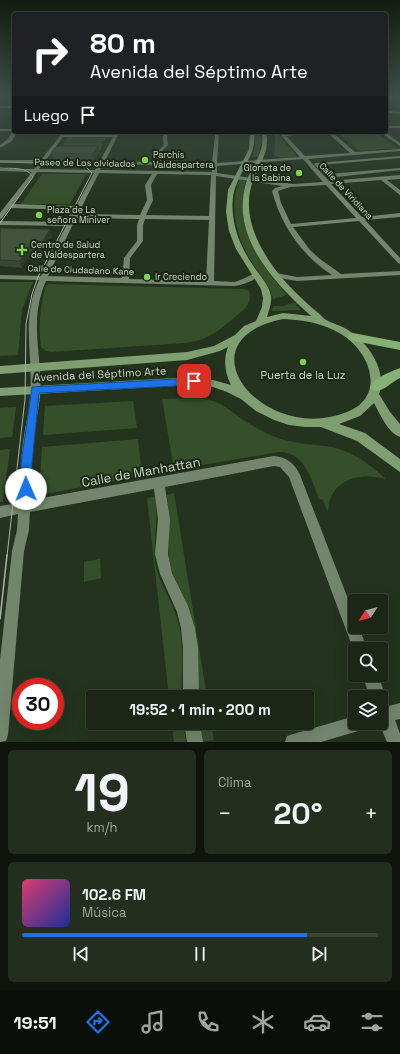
<!DOCTYPE html>
<html lang="es">
<head>
<meta charset="utf-8">
<style>
  :root { --surface:#1b2616; --page:#242e1f; --text:#f1f3f6; --muted:#a0a5a1; --line:#394335; --accent:#1a73e8 }
  body { margin:0; font-family:"Space Grotesk",sans-serif; background:var(--page); color:var(--text); height:100vh; display:flex; flex-direction:column; font-size:15px; white-space:nowrap }
  * { box-sizing:border-box; margin:0 }
  p { font-size:13px; color:var(--muted) }
  .icon { flex:none; width:22px; height:22px; fill:none; stroke:currentColor; stroke-width:2; stroke-linecap:round; stroke-linejoin:round }
  .map { position:relative; height:742px; overflow:hidden }
  .details { display:flex; flex-direction:column; gap:8px; padding:8px; background:#0f150c; flex:1 }
  .details>* { flex:none }
  .hud { position:absolute; left:12px; top:12px; width:376px; height:122px; border-radius:4px; box-shadow:0 4px 16px #0002,0 0 0 1px var(--line); background:#202124; color:#fff; overflow:hidden }
  .needle { width:26px; rotate:234deg }
  .controls { position:absolute; left:348px; top:594px; display:grid; gap:8px }
  .controls a { display:grid; place-items:center; width:40px; height:40px; border-radius:4px; background:var(--surface); box-shadow:0 4px 16px #0002,0 0 0 1px var(--line); font-size:20px }
  .speed { position:absolute; left:12px; top:678px; display:flex; gap:8px; font-size:20px; font-weight:700; text-align:center }
  .speed>* { display:grid; place-content:center; width:52px; height:52px; border-radius:50%; background:var(--surface); box-shadow:0 4px 16px #0002,0 0 0 1px var(--line); line-height:1 }
  .speed .limit { border:6px solid #d22; background:#fff; color:#111 }
  .pin { position:absolute; display:grid; place-items:center; width:34px; height:34px; color:#fff; margin:-17px; border-radius:8px; box-shadow:0 2px 6px #0006 }
  .me { position:absolute; width:44px; margin:-22px; rotate:359deg; stroke-linejoin:round; filter:drop-shadow(0 0 3px #0008) }
  .turn { display:flex; align-items:center; gap:14px; height:84px; padding:0 12px; font-size:18px }
  .turn .icon { width:52px; height:52px; stroke-width:2.5 }
  .turn b { display:block; font-size:28px; line-height:34px }
  .then { display:flex; align-items:center; height:38px; padding:0 12px; background:#0003; gap:8px; font-size:15px }
  .big { font-size:30px; font-weight:700; line-height:1.1 }
  .details .card { flex:1; display:flex; flex-direction:column; justify-content:center; gap:6px; min-width:0; padding:0 14px; border-radius:6px; background:var(--page) }
  .details .dial { align-items:center; gap:0 }
  .dial b { font-size:52px; line-height:1 }
  .song { display:flex; align-items:center; gap:12px }
  .cover { width:48px; height:48px; border-radius:6px; background:linear-gradient(135deg,hsl(340 70% 55%),hsl(230 70% 35%)) }
  .played { height:4px; border-radius:2px; background:linear-gradient(90deg,var(--accent) 80%,var(--line) 80%) }
  .keys { display:flex; justify-content:space-around; direction:ltr }
  .heat { display:flex; justify-content:space-between; align-items:center; font-size:22px; direction:ltr }
  .details .tiles { flex:1; display:grid; gap:8px; grid-template-columns:1fr 1fr }
  .card:last-child { grid-column:span 2 }
  .trip { position:absolute; left:86px; top:690px; width:228px; height:40px; border-radius:4px; background:var(--surface); box-shadow:0 4px 16px #0002,0 0 0 1px var(--line); font-weight:700; line-height:40px; text-align:center }
  .dock { display:flex; height:64px; justify-content:space-around; align-items:center; background:#0b0f09; color:var(--muted) }
  .dock .icon { width:28px; height:28px }
  .dock .selected { color:var(--accent) }
  .dock b { font-size:18px; color:var(--text) }
  .map>svg:first-child { display:block }
  .green { fill:#364f2b }
  .lines { fill:none; stroke-linecap:round; stroke-linejoin:round }
  .minor { fill:#73856c; fill-rule:evenodd }
  .major { fill:#7f9f72; fill-rule:evenodd }
  .highway { fill:#87b076; fill-rule:evenodd }
  .tram-far1 { stroke:#a9b4a5; stroke-width:1 }
  .tram { stroke:#a9b4a5; stroke-width:1.5 }
  .wall { fill:#394733 }
  .shaded-wall { fill:#2e3929 }
  .building { fill:#42523b; stroke:#2e3929 }
  .route { fill:#1a73e8; stroke:#114b97 }
  .poi-dot { fill:#7dd154; stroke:#1a2914; stroke-width:1.5 }
  .labels { text-anchor:middle; dominant-baseline:central; stroke-width:4; stroke-linejoin:round; paint-order:stroke }
  .far-poi-label { font-size:9px; fill:#ccd6c8; stroke:#1a2914; text-anchor:start }
  .far-street-label { font-size:9px; fill:#ccd6c8; stroke:#1a2914 }
  .street-label { font-size:11px; fill:#ccd6c8; stroke:#1a2914 }
  .poi-label { font-size:11px; fill:#ccd6c8; stroke:#1a2914 }
  .near-street-label { font-size:13px; fill:#ccd6c8; stroke:#1a2914 }
</style>
</head>
<body>
<div class="map">
<svg width="400" height="742" viewBox="0 0 400 742">
  <rect width="100%" height="100%" fill="#24331d"/>
  <g class="green">
    <path d="M255,132H260L262,141L258,157H252L255,146Z"/>
    <path d="M273,132H276L296,155V157L282,158L274,156L275,136Z"/>
    <path d="M375,132L397,148L360,151L338,133Z"/>
    <path d="M68,137L106,138L99,152L58,151Z"/>
    <path d="M42,174H86L70,204H21Z"/>
    <path d="M239,180L246,181C232,224 260,264 287,295L273,299C270,287 263,279 256,269C238,242 228,211 239,180Z"/>
    <path d="M0,282H33L22,309L18,355L0,356Z"/>
    <path d="M49,284L243,289L248,290C256,304 238,314 229,322C223,327 217,332 209,336C202,340 193,342 185,343L51,352L46,351L41,347C38,327 40,306 46,286Z"/>
    <path d="M294,302L301,310L272,311L273,306H283Z"/>
    <path d="M197,398C221,400 227,409 245,421C256,428 267,434 278,438C293,443 308,444 323,446C349,448 368,463 386,479C360,472 329,479 328,512L323,500L319,499C311,479 305,451 278,452L174,470L162,399Z"/>
    <path d="M133,401L137,428L43,435L45,406Z"/>
    <path d="M16,407L12,437L0,438V408Z"/>
    <path d="M138,439L142,476L39,495L42,447Z"/>
    <path d="M10,449L3,502H0V450Z"/>
    <path d="M174,493L207,697H198V661L196,632L189,609L173,574L169,560V516L167,495Z"/>
    <path d="M155,497C156,505 157,513 156,521C156,537 153,551 156,567C160,584 170,598 176,615C185,642 182,669 181,697H169L147,498Z"/>
    <path d="M100,559L101,578L84,582V562Z"/>
    <path d="M172,723H183L186,742H174Z"/>
    <path d="M200,723H211L214,740L203,742Z"/>
  </g>
  <g class="lines">
    <g class="minor">
      <rect x="0" y="106" width="14" height="2"/>
      <path d="M386,111L400,112V114L386,113Z"/>
      <rect x="386" y="126" width="14" height="2"/>
      <path d="M0,129H14V132H17L12,141L0,148V145L8,139L13,131H0Z"/>
      <path d="M63,132H67L65,135H114L116,132H219L217,163L300,157L278,132H282L284,134L324,132L286,136L305,156L350,153L327,132H332L355,152L400,149V151L308,159L329,181L400,175V179L387,180L400,190V195L381,180L331,184L362,217L400,213V217L365,220L400,258V264L398,263L359,221L293,227L310,250L320,259L341,274L400,271V275L297,281L273,277L272,275L276,273L297,277L332,275C302,256 281,225 272,191L275,188L283,186L216,176L214,281L235,282L245,278L255,273L259,275C252,282 244,284 235,286L46,281C28,322 43,355 40,397C38,413 35,428 33,443C31,462 33,481 31,500L274,456C287,457 295,464 300,475L355,617V627H359L367,649H355V654L289,477L280,467L274,466L165,487L170,519L168,554L172,573L188,606L195,628L198,648L199,697H183V648L181,628L177,612L160,574L155,554L158,519L154,489L30,512L29,530L24,551L8,735L6,741L0,742V660L12,551L17,530L18,514L0,518V506L19,503C21,482 20,462 23,442C25,427 29,412 30,397C34,355 20,321 39,280L0,279V275L41,276L66,226L0,225V221L68,222L74,210L10,208L2,218L0,219V213L32,172L0,171V169H34L39,163L0,162V160H41ZM119,133L164,134L163,138L164,145L157,152V162L105,161ZM168,134L215,135L212,163H161V152L168,145L167,138ZM63,137H113L100,161L46,160ZM303,159L323,182L293,184L217,173V166ZM44,163L99,164L95,170L39,169ZM103,164L212,166V172L100,170ZM37,172L94,173L76,206L13,204ZM99,173L152,174L145,185L147,200L140,215L78,214ZM157,174L211,175L209,216L146,215L153,200L151,185ZM326,185L356,218L291,224L281,203L278,191L290,187ZM76,218L139,219L137,225V241L124,258L122,278L48,276ZM145,219L209,220L206,281L129,279L130,258L143,241V225Z"/>
      <path d="M380,132H385L400,143V146Z"/>
      <path d="M400,156V158L320,165L328,174L400,168V170L327,178L314,164L316,163Z"/>
      <path d="M362,675H378L386,697L385,699L389,706L400,703V719L395,720L400,734V742H387L379,723H381V697H370Z"/>
      <path d="M355,716V723H367L365,729L321,742H285L287,736L293,734Z"/>
      <path d="M184,723H200L203,742H187Z"/>
    </g>
    <path class="major" d="M250,132H254C257,152 244,165 237,183C231,196 232,209 234,222C237,238 245,254 254,267C260,276 269,285 271,296C272,303 269,310 267,317L283,313L311,316C274,283 230,236 246,183C252,164 265,155 262,132H266C270,150 261,162 254,178C240,212 257,246 278,273C289,287 303,300 317,312C320,314 323,318 326,320C333,324 341,325 348,330C367,341 388,371 379,394L390,412L400,424V437C388,433 380,414 374,403L360,416L339,424L365,433L400,459V472L357,441L321,427H305L289,425L274,420L256,411L241,399L227,392L213,387L194,385L0,396V388L194,377L213,380L231,385C225,373 223,360 228,347L220,351L187,360L0,374V366L187,352L214,346L235,335L244,326L256,321L262,307L263,298L261,289L236,249L229,231L226,212L228,190L249,149ZM283,319C304,320 323,323 341,334C370,351 387,396 347,412C263,446 178,340 283,319Z"/>
    <g class="highway">
      <rect x="386" y="96" width="14" height="2"/>
      <path d="M353,333L400,342V350L349,340L347,337L349,334Z"/>
      <path d="M400,368V378C391,382 382,394 372,390L370,387C375,377 390,372 400,368Z"/>
    </g>
    <g class="tram-far1">
      <path d="M0,162L77,164L86,167L92,173L38,277L32,294L26,324L25,399L7,556"/>
      <path d="M0,168C11,169 27,166 33,177L0,223"/>
    </g>
    <path class="tram" d="M0,619L7,555"/>
  </g>
  <g class="wall">
    <path d="M98,146L99,152L94,159H53L51,153Z"/>
    <path d="M0,228L50,229L52,236L41,254H30L22,268L0,266Z"/>
  </g>
  <g class="shaded-wall">
    <path d="M98,146L99,152L94,159L93,154Z"/>
    <path d="M50,229L52,236L41,254L39,248Z"/>
    <path d="M28,247L30,254L22,268L20,261Z"/>
  </g>
  <g class="building">
    <path d="M57,146H98L93,154L51,153Z"/>
    <path d="M0,228L50,229L39,248L28,247L20,261L0,260Z"/>
  </g>
  <linearGradient id="sky" x2="0" y2="1"><stop stop-color="#141c10"/><stop offset="0.48" stop-color="#3f504c"/><stop offset="1" stop-color="#3f504c" stop-opacity="0"/></linearGradient>
  <rect width="400" height="200" fill="url(#sky)"/>
  <path class="route" d="M194,378L198,381L194,385L39,393L32,464V489L30,493L26,495L22,493L21,489V464L32,387Z"/>
  <g class="poi-dot">
    <circle cx="145" cy="160" r="4"/>
    <circle cx="299" cy="173" r="4"/>
    <circle cx="39" cy="215" r="4"/>
    <path d="M20 244h4v4h4v4h-4v4h-4v-4h-4v-4h4z"/>
    <circle cx="147" cy="277" r="4"/>
    <circle cx="303" cy="362" r="4"/>
  </g>
  <g class="labels">
    <g class="far-poi-label">
      <text x="153" y="155">Parchís<tspan x="153" dy="10">Valdespartera</tspan></text>
      <text x="291" y="168" text-anchor="end">Glorieta de<tspan x="291" dy="10">la Sabina</tspan></text>
      <text x="47" y="210">Plaza de La<tspan x="47" dy="10">señora Miniver</tspan></text>
      <text x="31" y="245">Centro de Salud<tspan x="31" dy="10">de Valdespartera</tspan></text>
      <text x="155" y="277">Ir Creciendo</text>
    </g>
    <g class="far-street-label">
      <text transform="translate(85 163) rotate(1)">Paseo de Los olvidados</text>
      <text transform="translate(346 191) rotate(47)">Calle de Viridiana</text>
      <text transform="translate(81 270) rotate(2)">Calle de Ciudadano Kane</text>
    </g>
    <g class="street-label">
      <text transform="translate(100 374) rotate(-3)">Avenida del Séptimo Arte</text>
    </g>
    <g class="poi-label">
      <text x="303" y="375">Puerta de la Luz</text>
    </g>
    <g class="near-street-label">
      <text transform="translate(141 472) rotate(-10)">Calle de Manhattan</text>
    </g>
  </g>
</svg>
<div class="controls">
<a><svg class="needle" viewBox="-14 -14 28 28"><path d="M0-13l5 13h-10z" fill="#e53935"/><path d="M0 13l5-13h-10z" fill="#a0a5a1"/></svg></a>
<a><svg class="icon" aria-label="search" viewBox="0 0 24 24"><circle cx="10" cy="10" r="6"/><path d="M15 15l6 6"/></svg></a>
<a><svg class="icon" aria-label="layers" viewBox="0 0 24 24"><path d="M12 4l9 5-9 5-9-5zM3 14l9 5 9-5"/></svg></a>
</div>
<div class="speed"><div class="limit">30</div></div>
<div class="pin" style="left:194px;top:381px;background:#d93025"><svg class="icon" aria-label="arrive" viewBox="0 0 24 24"><path d="M6 21V4h12l-3 4 3 4H6"/></svg></div>
<svg class="me" style="left:26px;top:489px" viewBox="-20 -20 40 40"><circle r="19" fill="#fff"/><path d="M0-13L10 11 0 6-10 11z" fill="#1a73e8"/></svg>
<div class="trip">19:52 · 1 min · 200 m</div>
<div class="hud">
<div class="turn"><svg class="icon" aria-label="right" viewBox="0 0 24 24"><path d="M7 20v-9h11M14 6l5 5-5 5"/></svg><div><b>80 m</b>Avenida del Séptimo Arte</div></div>
<div class="then">Luego<svg class="icon" aria-label="arrive" viewBox="0 0 24 24"><path d="M6 21V4h12l-3 4 3 4H6"/></svg></div>
</div>
</div>
<section class="details">
<div class="tiles">
<div class="card dial"><b>19</b><p>km/h</p></div>
<div class="card"><p>Clima</p>
<div class="heat"><a>−</a><b class="big">20°</b><a>+</a></div>
</div>
<div class="card">
<div class="song"><i class="cover"></i><div><b>102.6 FM</b><p>Música</p></div></div>
<div class="played"></div>
<div class="keys"><svg class="icon" aria-label="previous" viewBox="0 0 24 24"><path d="M18 5L8 12l10 7zM5 5v14"/></svg><svg class="icon" aria-label="pause" viewBox="0 0 24 24"><path d="M8 5v14M16 5v14"/></svg><svg class="icon" aria-label="next" viewBox="0 0 24 24"><path d="M6 5l10 7-10 7zM19 5v14"/></svg></div>
</div>
</div>
</section>
<nav class="dock">
<b>19:51</b>
<svg class="icon selected" aria-label="directions" viewBox="0 0 24 24"><path d="M12 3l9 9-9 9-9-9zM9 14v-3h6M13 9l2 2-2 2"/></svg>
<svg class="icon" aria-label="music" viewBox="0 0 24 24"><path d="M9 18V5l10-2v13"/><circle cx="6" cy="18" r="3"/><circle cx="16" cy="16" r="3"/></svg>
<svg class="icon" aria-label="phone" viewBox="0 0 24 24"><path d="M5 4h4l2 5-3 2q2 4 5 5l2-3 5 2v4C11 20 4 13 5 4z"/></svg>
<svg class="icon" aria-label="climate" viewBox="0 0 24 24"><path d="M12 3v18M4 7l16 10M4 17L20 7"/></svg>
<svg class="icon" aria-label="car" viewBox="0 0 24 24"><path d="M5 17H2v-5l4-1 3-4h7l3 4 3 1v5h-3M9 17h6M6 11h13"/><circle cx="7" cy="17" r="2"/><circle cx="17" cy="17" r="2"/></svg>
<svg class="icon" aria-label="filters" viewBox="0 0 24 24"><path d="M4 7h16M4 17h16"/><circle cx="9" cy="7" r="2"/><circle cx="15" cy="17" r="2"/></svg>
</nav>
</body>
</html>
